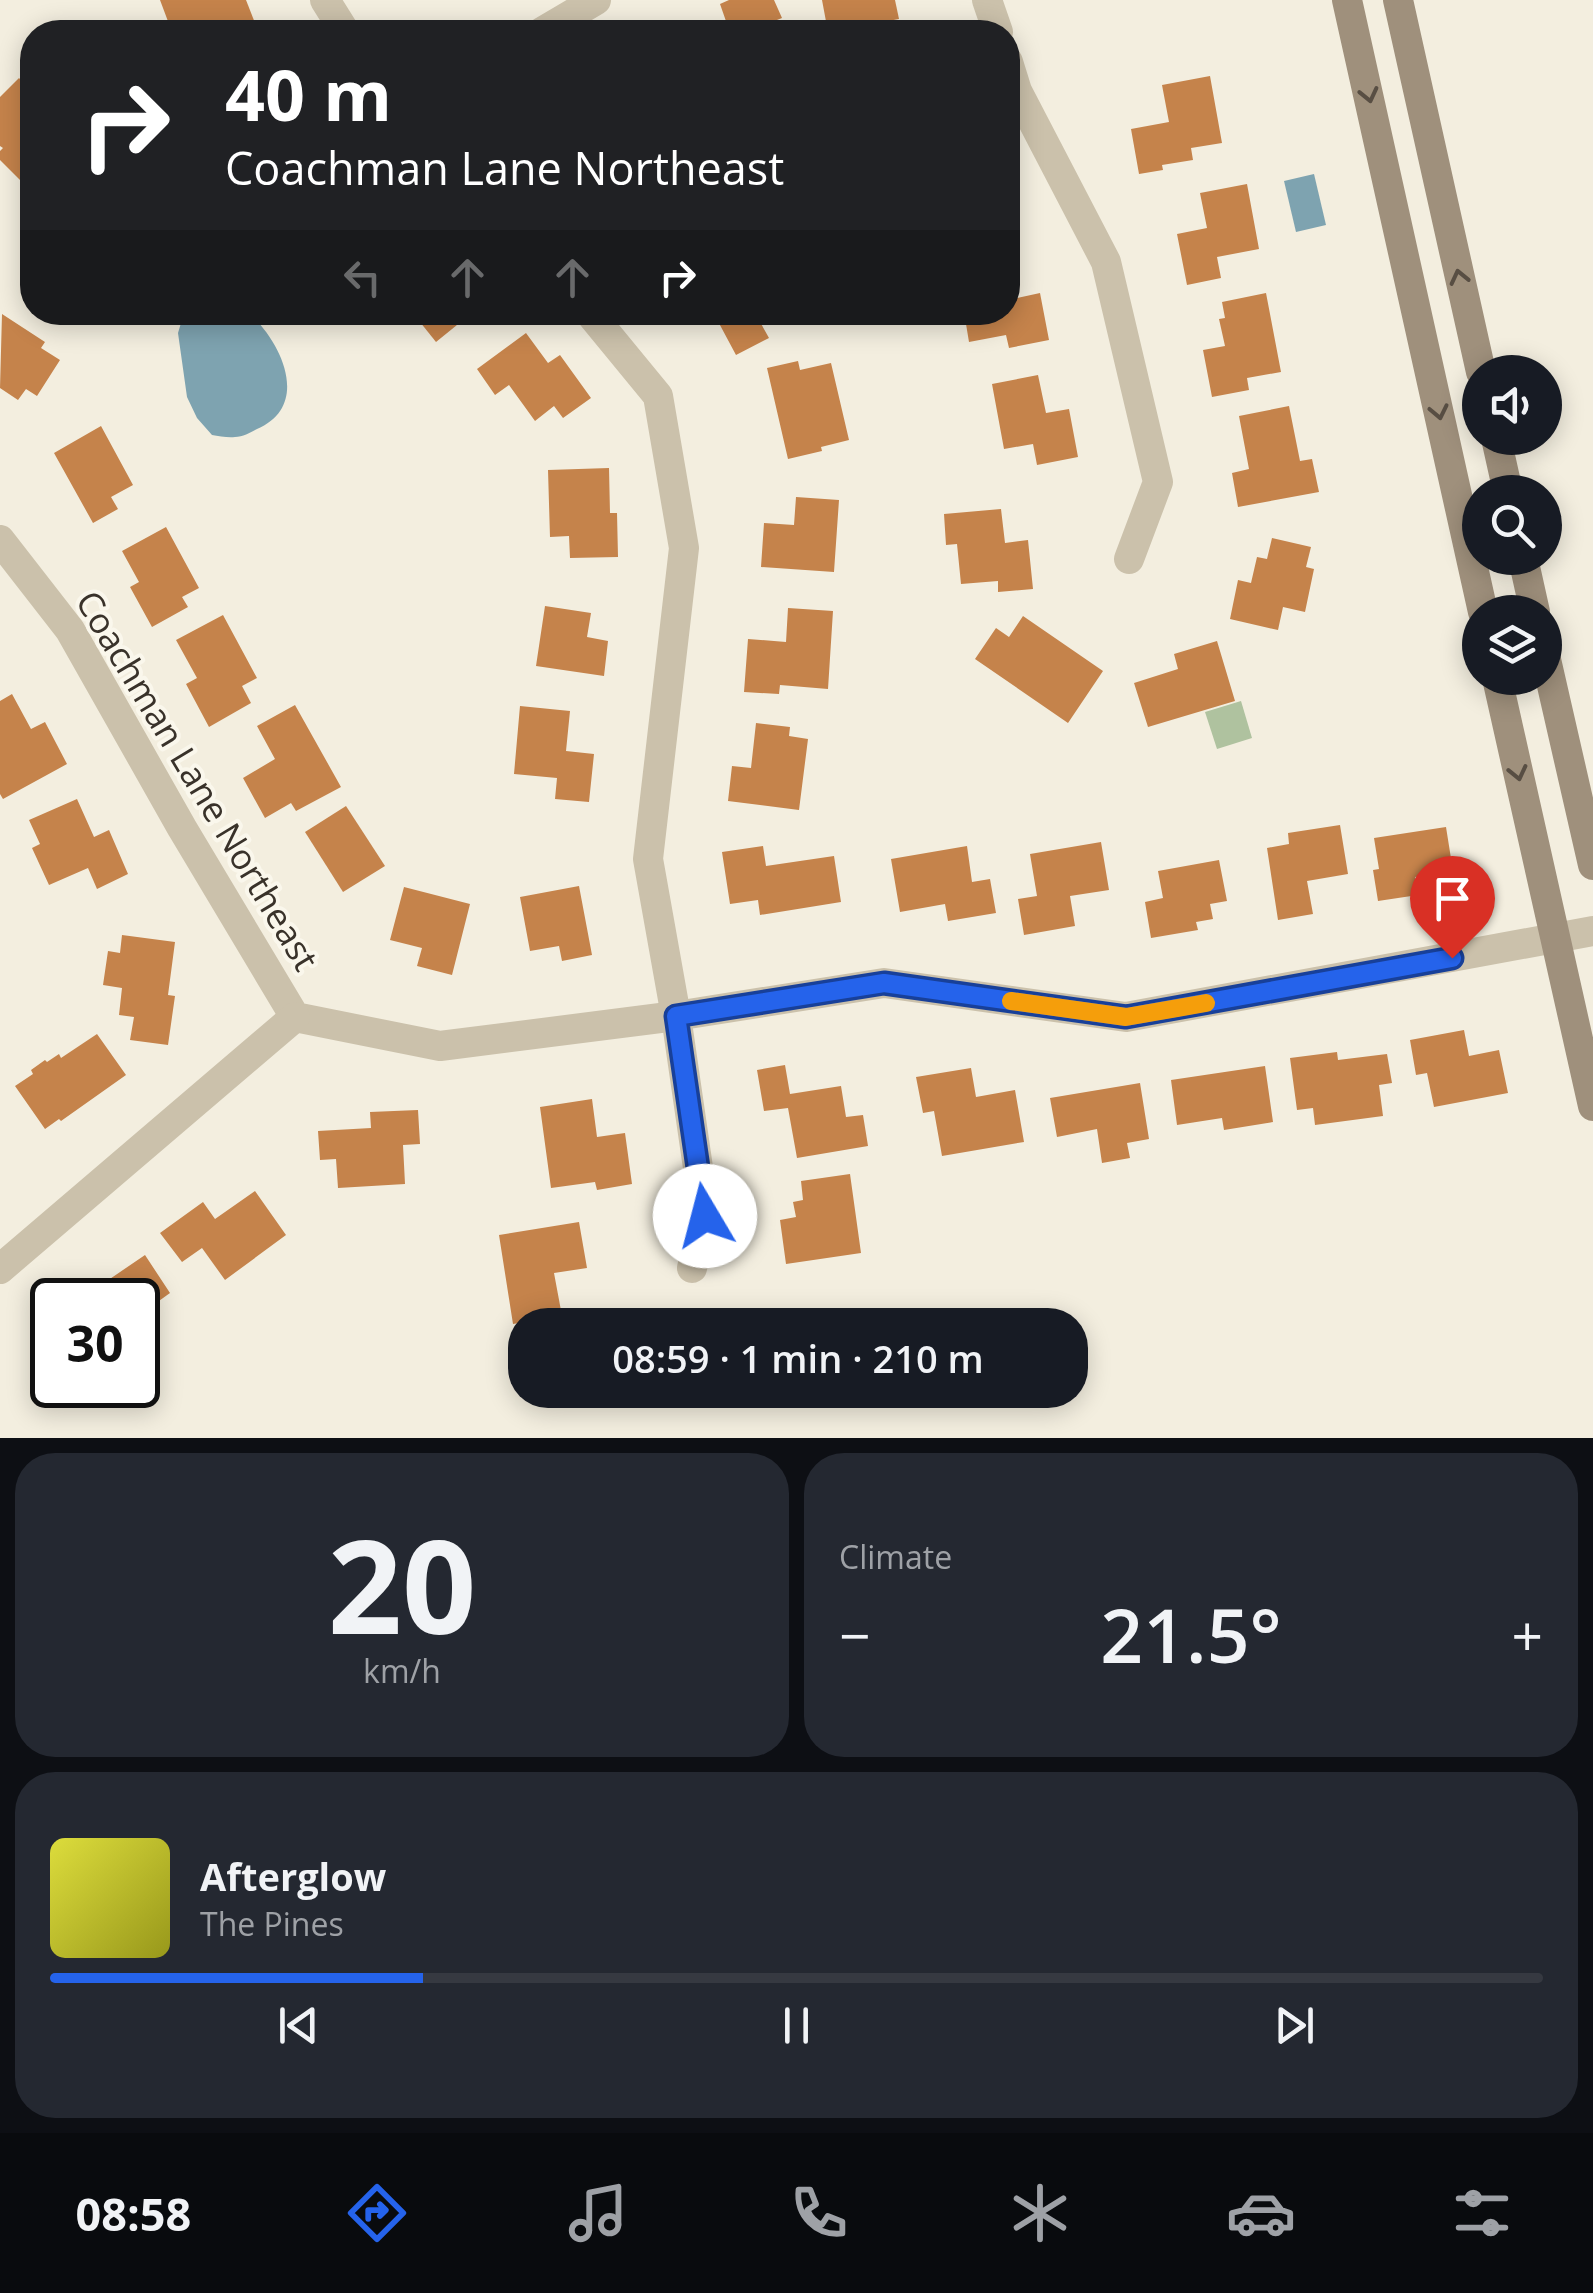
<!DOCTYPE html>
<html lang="en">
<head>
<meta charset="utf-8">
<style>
  :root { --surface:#171b24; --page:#242831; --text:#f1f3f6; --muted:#9ea1a6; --line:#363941; --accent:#2563eb }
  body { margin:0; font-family:"Open Sans",sans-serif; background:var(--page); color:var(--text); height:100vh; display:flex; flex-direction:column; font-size:38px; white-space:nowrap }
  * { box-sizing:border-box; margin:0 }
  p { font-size:32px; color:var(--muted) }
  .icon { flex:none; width:55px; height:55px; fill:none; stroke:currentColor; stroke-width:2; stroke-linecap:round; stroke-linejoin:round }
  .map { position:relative; height:1438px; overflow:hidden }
  .sheet { display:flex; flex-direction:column; gap:15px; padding:15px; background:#0d0f14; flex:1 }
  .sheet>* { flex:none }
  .hud { position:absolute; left:20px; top:20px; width:1000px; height:305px; border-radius:40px; box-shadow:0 5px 25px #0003; background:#202124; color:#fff; overflow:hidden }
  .buttons { position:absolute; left:1462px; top:355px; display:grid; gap:20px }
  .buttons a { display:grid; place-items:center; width:100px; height:100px; border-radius:50%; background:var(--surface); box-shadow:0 5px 25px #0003; font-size:50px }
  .speed { position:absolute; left:30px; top:1278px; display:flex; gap:20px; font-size:50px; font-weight:700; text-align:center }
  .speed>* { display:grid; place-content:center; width:130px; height:130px; border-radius:50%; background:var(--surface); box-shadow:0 5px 25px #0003; line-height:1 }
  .speed .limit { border:5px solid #111; border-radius:15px; background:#fff; color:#111 }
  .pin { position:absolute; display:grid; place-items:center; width:85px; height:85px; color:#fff; margin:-102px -42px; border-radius:50% 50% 50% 0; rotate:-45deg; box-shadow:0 0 10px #0007 }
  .pin .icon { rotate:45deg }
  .me { position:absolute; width:110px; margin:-55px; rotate:352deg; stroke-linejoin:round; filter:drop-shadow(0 0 8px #0008) }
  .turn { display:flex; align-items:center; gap:35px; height:210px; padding:0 40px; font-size:45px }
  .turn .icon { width:130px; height:130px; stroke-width:2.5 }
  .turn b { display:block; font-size:70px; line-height:85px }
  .lanes { display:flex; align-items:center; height:95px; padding:0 40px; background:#0003; justify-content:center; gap:50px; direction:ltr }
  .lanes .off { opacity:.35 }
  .big { font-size:75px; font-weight:600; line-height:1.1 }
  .sheet .tile { flex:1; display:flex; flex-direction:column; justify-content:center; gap:15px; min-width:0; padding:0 35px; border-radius:40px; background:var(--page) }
  .sheet .dial { align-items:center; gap:0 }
  .dial b { font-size:130px; line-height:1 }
  .song { display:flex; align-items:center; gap:30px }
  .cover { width:120px; height:120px; border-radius:15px; background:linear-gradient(135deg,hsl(60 70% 55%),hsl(60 70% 35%)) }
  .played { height:10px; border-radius:5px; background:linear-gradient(90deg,var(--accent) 25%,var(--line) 25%) }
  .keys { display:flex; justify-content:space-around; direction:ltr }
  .heat { display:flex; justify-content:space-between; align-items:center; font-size:55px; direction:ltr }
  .sheet .tiles { flex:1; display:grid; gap:15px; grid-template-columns:1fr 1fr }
  .tile:last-child { grid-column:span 2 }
  .trip { position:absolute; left:508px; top:1308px; width:580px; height:100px; border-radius:40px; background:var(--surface); box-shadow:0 5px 25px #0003; font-weight:600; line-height:100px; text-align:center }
  .menu { display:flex; height:160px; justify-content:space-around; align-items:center; background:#090b0e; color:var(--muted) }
  .menu .icon { width:70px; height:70px }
  .menu .active { color:var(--accent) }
  .menu b { font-size:45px; color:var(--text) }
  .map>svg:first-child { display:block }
  .green { fill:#afc29f }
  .water { fill:#7ea3b0 }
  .building { fill:#c5834b }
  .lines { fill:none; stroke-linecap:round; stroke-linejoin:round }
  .street { stroke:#cbc1ab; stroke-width:30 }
  .secondary { stroke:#9f907c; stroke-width:30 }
  .oneway { stroke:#584e43 }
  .route-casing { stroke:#184099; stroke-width:25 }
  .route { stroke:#2563eb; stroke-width:18 }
  .slow { stroke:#f59e0b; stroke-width:18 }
  .labels { text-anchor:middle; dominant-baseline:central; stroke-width:8; stroke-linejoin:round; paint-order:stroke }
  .street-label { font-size:35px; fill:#39322a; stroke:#faf7ec }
</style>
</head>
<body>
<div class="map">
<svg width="1593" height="1438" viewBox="0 0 1593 1438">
  <rect width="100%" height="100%" fill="#f3eedf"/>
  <path class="green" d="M1241,701L1252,738L1217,749L1205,712Z"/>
  <g class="water">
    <path d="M1314,174L1326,225L1296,232L1284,181Z"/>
    <path d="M184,313H249C281,342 312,405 257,429C251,432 243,437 235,437C228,438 219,436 212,435L197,418L187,397L178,333Z"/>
  </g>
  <g class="building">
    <path d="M160,0H246L255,23L228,32H172Z"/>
    <path d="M729,0H774L782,18L762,26L764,32H707L727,24L720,4Z"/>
    <path d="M822,0H895L899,19L828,32Z"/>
    <path d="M1210,76L1222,143L1191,148L1193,160L1162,165L1163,170L1139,174L1131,129L1169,122L1162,85Z"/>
    <path d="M19,78L32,92V169L21,181L0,160V151L3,148L0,146V97Z"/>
    <path d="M1247,184L1259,249L1217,257L1221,278L1187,285L1177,234L1207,228L1200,193Z"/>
    <path d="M1008,287H1009L1012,299L1040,293L1049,340L1009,348L1006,335L969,342L964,312H1008Z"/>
    <path d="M1266,293L1281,372L1247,378L1249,390L1212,397L1203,350L1225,346L1219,319L1225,318L1222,302Z"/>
    <path d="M412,312H473L436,342Z"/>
    <path d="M713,312H774L759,320L769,338L736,355Z"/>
    <path d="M2,314L45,342L41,348L60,360L37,396L26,389L18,400L0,388Z"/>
    <path d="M526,333L548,363L560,355L591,398L563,418L554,406L535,421L509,385L495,395L477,369Z"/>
    <path d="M798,361L800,370L831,363L849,440L821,447L822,451L788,459L767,368Z"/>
    <path d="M1038,375L1046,413L1069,409L1078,457L1037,465L1033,444L1004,449L992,384Z"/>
    <path d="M1289,406L1300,461L1312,459L1319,492L1238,507L1232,473L1249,469L1239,416Z"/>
    <path d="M101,426L133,485L111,497L118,509L93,523L54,453Z"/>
    <path d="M609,468L610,513H617L618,557L570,558L569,536L550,537L548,470Z"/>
    <path d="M796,497L839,500L834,572L761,567L764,523L794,525Z"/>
    <path d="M1001,509L1005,543L1028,540L1033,589L998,592V581L961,584L957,544L946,545L944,514Z"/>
    <path d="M166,527L199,588L182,597L188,607L152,627L130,587L139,582L122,551Z"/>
    <path d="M1272,538L1311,547L1306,567L1314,569L1305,612L1283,607L1278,630L1230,619L1238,580L1251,583L1257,557L1267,559Z"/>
    <path d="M545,606L591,613L587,637L608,641L604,676L536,666Z"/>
    <path d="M788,608L833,611L828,689L780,685L779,694L744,692L748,639L786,642Z"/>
    <path d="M223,615L257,678L242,686L251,703L209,727L186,684L197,678L176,640Z"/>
    <path d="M1023,616L1103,671L1068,723L975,659L996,628L1009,637Z"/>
    <path d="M1217,641L1235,701L1148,727L1134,683L1178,669L1174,654Z"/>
    <path d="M12,694L31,729L45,722L67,764L3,799L0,794V701Z"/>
    <path d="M295,705L341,787L296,811L291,803L265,818L243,778L275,759L257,726Z"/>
    <path d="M520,706L570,711L566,751L594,754L589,802L555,799L557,778L514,774Z"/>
    <path d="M756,723L790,727L789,736L808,739L799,810L728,801L732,766L751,768Z"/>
    <path d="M77,799L94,837L109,830L128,874L97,889L88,868L49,885L32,848L40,844L29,820Z"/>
    <path d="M346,806L385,866L343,892L305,832Z"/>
    <path d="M1340,825L1348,874L1307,881L1313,914L1278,920L1267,848L1289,844L1288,833Z"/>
    <path d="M1446,827L1453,871L1415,877L1418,895L1378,901L1373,870L1379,869L1374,838Z"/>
    <path d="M1101,842L1109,890L1070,896L1075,926L1024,935L1018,899L1037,896L1030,854Z"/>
    <path d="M763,846L766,866L834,856L841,902L760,915L758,900L730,904L722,852Z"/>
    <path d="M967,846L972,882L990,879L996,913L948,921L945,904L900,912L891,859Z"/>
    <path d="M1219,860L1227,901L1210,904L1213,919L1196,922L1198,930L1151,938L1145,902L1163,898L1158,871Z"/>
    <path d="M579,886L592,955L562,961L559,946L530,951L520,897Z"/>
    <path d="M404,887L470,904L452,975L417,966L422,948L390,940Z"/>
    <path d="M122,935L175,942L168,995L175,996L168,1045L130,1040L134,1017L119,1015L122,988L103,985L108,951L120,953Z"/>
    <path d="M1464,1030L1469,1056L1499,1050L1508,1093L1434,1107L1427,1073L1416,1075L1410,1040Z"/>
    <path d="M97,1034L126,1075L61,1121L59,1119L45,1129L15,1086L33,1074L31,1070L45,1060L47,1062L59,1054L61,1058Z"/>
    <path d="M1337,1052L1338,1060L1387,1054L1392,1083L1379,1085L1383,1116L1315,1125L1313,1108L1297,1110L1290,1058Z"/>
    <path d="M785,1065L790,1094L841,1086L846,1117L863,1115L868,1146L797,1158L788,1108L764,1111L757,1070Z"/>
    <path d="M1265,1066L1273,1122L1224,1130L1222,1118L1177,1125L1171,1080Z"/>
    <path d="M971,1068L976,1097L1015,1090L1024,1142L942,1156L934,1111L923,1113L916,1077Z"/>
    <path d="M1140,1083L1149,1139L1127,1143L1130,1158L1102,1163L1097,1129L1057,1137L1050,1098Z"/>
    <path d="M592,1099L597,1137L625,1133L632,1184L597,1190L595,1182L551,1188L540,1107Z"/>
    <path d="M418,1110L420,1144L403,1145L405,1184L338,1188L336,1159L320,1160L318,1131L371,1128L370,1112Z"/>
    <path d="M850,1174L861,1253L786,1264L780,1220L796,1217L793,1202L803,1200L801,1181Z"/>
    <path d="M255,1191L286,1235L225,1280L202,1248L182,1262L160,1233L203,1202L215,1219Z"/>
    <path d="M579,1222L587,1268L554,1273L562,1316L513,1324L499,1235Z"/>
    <path d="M145,1255L170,1293L138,1316V1300H79Z"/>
    <path d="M138,1316L156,1343L138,1356Z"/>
  </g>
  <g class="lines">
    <g class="street">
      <path d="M325,0L345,32"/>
      <path d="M987,0L998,32"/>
      <path d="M542,32L596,0"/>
      <path d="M1008,62L1017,91L1106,262L1158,482L1129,559"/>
      <path d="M589,312L658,396L684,548L648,859L676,1016L705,1216L692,1268"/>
      <path d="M0,540L70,630L182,828L295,1017L440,1046L676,1016L884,983L1126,1017L1593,931"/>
      <path d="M0,1269L295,1017"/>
    </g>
    <g class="secondary">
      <path d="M1347,0L1483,612"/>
      <path d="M1398,0L1481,372"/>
      <path d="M1496,438L1508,492"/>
      <path d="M1523,558L1535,612"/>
      <path d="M1545,655L1593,865"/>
      <path d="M1497,678L1593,1106"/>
    </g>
  </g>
  <defs><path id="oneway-chevron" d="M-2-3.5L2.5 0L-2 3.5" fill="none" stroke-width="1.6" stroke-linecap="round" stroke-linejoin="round" transform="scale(2.5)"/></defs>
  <g class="oneway">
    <use href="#oneway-chevron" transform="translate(1369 95) rotate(77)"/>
    <use href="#oneway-chevron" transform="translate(1459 277) rotate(-103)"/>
    <use href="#oneway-chevron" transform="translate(1439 412) rotate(78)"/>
    <use href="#oneway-chevron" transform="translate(1518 773) rotate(77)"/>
  </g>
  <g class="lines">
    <defs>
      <path id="route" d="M705,1216L676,1016L884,983L1126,1017L1452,958"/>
    </defs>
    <use href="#route" class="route-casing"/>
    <use href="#route" class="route"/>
    <path class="slow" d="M1011,1001L1126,1017L1206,1003"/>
  </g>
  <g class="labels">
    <g class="street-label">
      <text transform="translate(198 780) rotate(59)">Coachman Lane Northeast</text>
    </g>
  </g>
</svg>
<div class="buttons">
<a><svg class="icon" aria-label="sound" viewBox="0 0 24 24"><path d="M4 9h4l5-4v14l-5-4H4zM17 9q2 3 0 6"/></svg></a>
<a><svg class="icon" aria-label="search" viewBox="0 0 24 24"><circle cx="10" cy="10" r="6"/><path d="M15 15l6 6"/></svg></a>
<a><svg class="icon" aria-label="layers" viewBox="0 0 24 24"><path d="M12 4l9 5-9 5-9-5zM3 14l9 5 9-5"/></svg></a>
</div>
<div class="speed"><div class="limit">30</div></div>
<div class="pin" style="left:1452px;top:958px;background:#d93025"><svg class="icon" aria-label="arrive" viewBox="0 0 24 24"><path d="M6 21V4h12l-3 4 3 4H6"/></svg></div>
<svg class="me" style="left:705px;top:1216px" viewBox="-20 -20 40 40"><circle r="19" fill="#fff"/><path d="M0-13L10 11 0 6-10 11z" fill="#2563eb"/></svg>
<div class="trip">08:59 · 1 min · 210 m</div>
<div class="hud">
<div class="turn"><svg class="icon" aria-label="right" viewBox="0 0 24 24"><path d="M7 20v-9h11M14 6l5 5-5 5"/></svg><div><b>40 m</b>Coachman Lane Northeast</div></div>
<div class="lanes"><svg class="icon off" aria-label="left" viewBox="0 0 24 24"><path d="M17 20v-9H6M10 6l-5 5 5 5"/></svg><svg class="icon off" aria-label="ahead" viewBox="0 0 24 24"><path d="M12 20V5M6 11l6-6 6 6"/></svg><svg class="icon off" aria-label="ahead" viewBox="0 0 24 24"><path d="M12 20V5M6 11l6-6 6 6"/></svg><svg class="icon" aria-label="right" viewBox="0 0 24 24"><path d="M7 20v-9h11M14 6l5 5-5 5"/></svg></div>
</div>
</div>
<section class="sheet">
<div class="tiles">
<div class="tile dial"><b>20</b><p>km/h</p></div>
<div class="tile"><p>Climate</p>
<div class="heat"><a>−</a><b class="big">21.5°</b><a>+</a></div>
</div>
<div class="tile">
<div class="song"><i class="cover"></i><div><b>Afterglow</b><p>The Pines</p></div></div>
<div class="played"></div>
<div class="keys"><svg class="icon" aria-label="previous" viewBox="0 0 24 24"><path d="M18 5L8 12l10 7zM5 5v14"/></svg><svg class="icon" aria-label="pause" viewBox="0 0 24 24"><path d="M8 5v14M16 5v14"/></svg><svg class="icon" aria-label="next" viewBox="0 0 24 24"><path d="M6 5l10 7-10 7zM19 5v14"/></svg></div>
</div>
</div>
</section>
<nav class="menu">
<b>08:58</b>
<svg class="icon active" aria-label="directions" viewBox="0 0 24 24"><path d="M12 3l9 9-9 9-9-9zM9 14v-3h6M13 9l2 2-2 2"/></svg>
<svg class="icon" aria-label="music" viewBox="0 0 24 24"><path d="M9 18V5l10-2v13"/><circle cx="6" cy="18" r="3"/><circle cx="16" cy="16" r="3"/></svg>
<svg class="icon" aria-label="phone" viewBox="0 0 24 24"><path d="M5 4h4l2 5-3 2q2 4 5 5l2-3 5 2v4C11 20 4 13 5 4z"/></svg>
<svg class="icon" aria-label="climate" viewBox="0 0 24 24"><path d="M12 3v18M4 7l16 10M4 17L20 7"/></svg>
<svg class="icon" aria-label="car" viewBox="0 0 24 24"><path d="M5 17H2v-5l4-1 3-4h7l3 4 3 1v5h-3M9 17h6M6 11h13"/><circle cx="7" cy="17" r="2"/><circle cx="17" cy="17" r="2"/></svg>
<svg class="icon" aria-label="filters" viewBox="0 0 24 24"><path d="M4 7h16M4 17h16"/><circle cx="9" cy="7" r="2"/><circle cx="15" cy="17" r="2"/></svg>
</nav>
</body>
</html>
